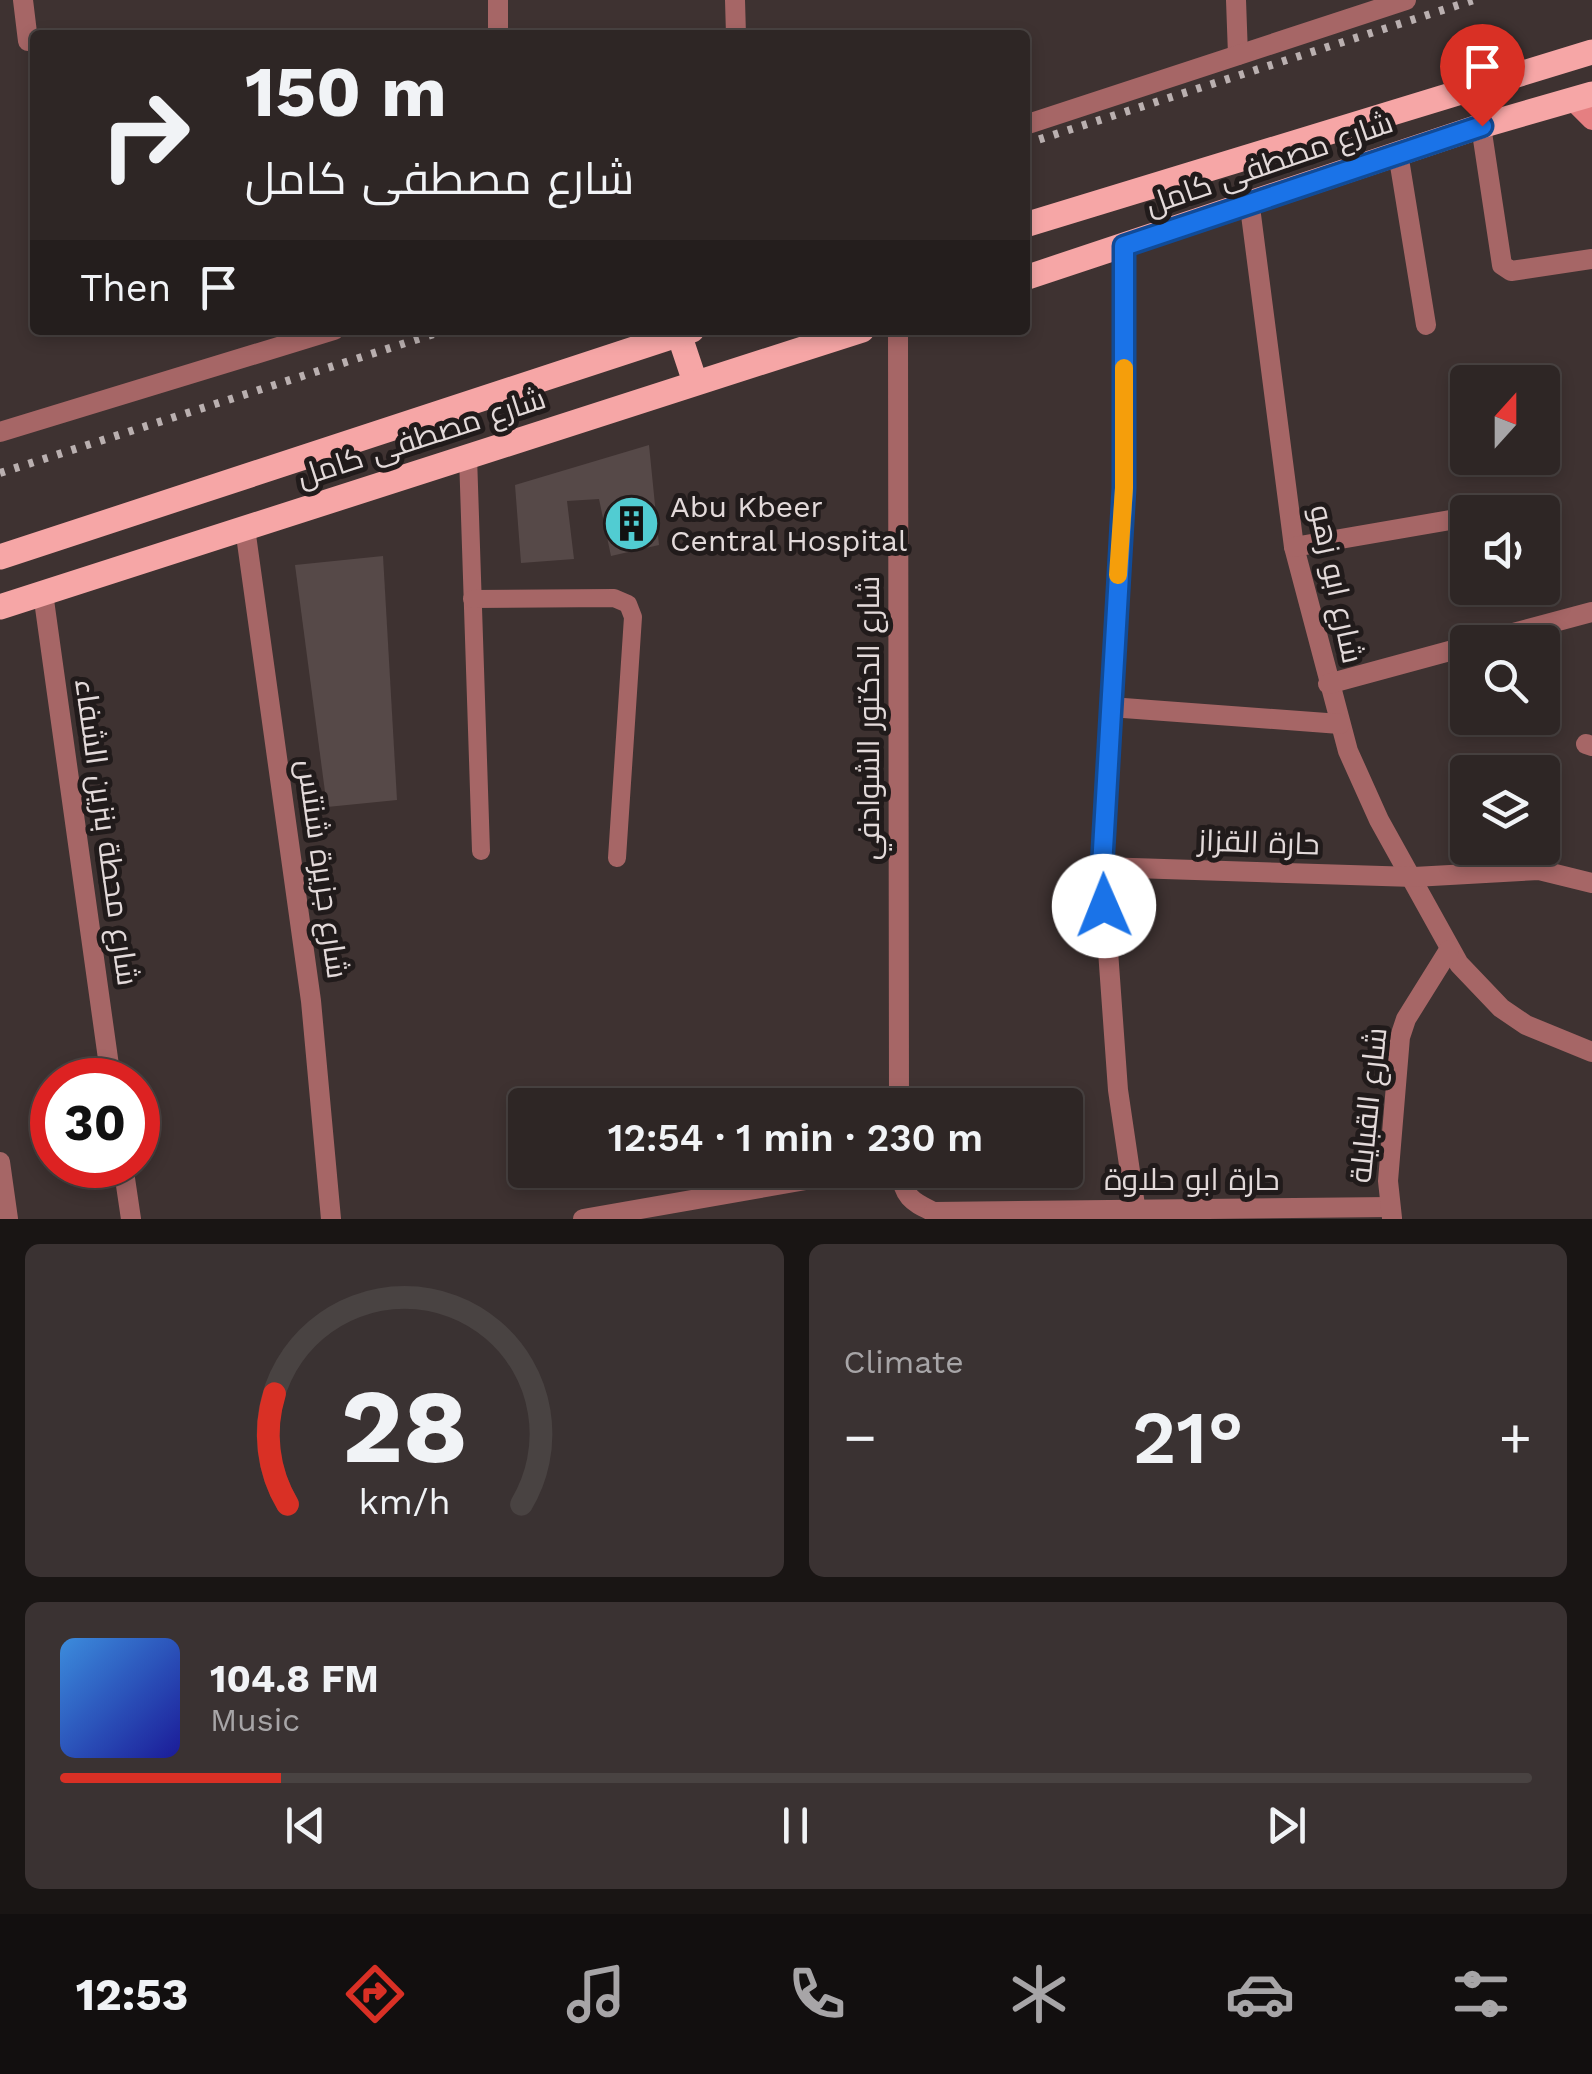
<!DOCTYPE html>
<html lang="en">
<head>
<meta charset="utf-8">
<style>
  :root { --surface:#2e2625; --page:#3a3232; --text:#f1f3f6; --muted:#a7a5a7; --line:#494342; --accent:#d93025 }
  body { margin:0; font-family:"Work Sans",Cairo,sans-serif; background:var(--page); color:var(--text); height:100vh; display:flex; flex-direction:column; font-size:38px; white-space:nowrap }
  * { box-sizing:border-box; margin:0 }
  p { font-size:32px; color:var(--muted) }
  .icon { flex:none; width:55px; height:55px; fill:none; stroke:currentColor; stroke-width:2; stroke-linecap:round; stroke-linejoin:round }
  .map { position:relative; height:1219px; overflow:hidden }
  .panel { display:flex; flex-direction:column; gap:25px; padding:25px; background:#191514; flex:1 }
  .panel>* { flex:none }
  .banner { position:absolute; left:30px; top:30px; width:1000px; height:305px; border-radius:10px; box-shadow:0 5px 15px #0003,0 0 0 2px var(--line); background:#2e2625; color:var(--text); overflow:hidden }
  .needle { width:65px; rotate:21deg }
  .controls { position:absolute; left:1450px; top:365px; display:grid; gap:20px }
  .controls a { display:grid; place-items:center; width:110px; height:110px; border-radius:10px; background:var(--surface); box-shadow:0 5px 15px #0003,0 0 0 2px var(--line); font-size:50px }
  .speed { position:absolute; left:30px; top:1058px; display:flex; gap:20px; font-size:50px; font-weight:700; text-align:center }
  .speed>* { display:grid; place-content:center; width:130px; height:130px; border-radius:50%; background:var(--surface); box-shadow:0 5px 15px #0003,0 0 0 2px var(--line); line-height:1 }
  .speed .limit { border:15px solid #d22; background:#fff; color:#111 }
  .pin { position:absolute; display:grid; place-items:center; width:85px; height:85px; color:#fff; margin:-102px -42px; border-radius:50% 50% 50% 0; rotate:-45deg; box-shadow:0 0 10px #0007 }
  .pin .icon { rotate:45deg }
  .me { position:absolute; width:110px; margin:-55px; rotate:359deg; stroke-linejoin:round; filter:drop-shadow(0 0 8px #0008) }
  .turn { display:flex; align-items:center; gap:35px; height:210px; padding:0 50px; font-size:45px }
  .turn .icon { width:130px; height:130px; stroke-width:2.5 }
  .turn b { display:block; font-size:70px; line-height:85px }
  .then { display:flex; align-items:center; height:95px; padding:0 50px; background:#0003; gap:20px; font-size:38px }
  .big { font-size:75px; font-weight:600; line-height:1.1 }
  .panel .widget { flex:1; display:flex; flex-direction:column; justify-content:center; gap:15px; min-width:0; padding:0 35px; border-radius:15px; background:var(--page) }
  .panel .dial { align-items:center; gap:0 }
  .dial svg { height:260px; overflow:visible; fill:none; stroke:var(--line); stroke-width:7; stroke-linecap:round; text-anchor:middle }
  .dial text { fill:var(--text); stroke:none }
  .song { display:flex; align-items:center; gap:30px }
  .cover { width:120px; height:120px; border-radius:15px; background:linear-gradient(135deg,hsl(210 70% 55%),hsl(240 70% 35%)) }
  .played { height:10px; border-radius:5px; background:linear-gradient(90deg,var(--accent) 15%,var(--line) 15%) }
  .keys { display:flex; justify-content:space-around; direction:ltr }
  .heat { display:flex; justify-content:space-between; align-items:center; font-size:55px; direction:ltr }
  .panel .tiles { flex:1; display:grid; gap:25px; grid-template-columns:1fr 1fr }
  .widget:last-child { grid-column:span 2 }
  .trip { position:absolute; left:508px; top:1088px; width:575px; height:100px; border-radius:10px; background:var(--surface); box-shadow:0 5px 15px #0003,0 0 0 2px var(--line); font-weight:600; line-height:100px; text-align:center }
  .dock { display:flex; height:160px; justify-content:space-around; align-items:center; background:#120f0f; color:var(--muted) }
  .dock .icon { width:70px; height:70px }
  .dock .current { color:var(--accent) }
  .dock b { font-size:45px; color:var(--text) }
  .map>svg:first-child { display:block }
  .building { fill:#564948 }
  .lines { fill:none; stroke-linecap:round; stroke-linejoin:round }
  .service { stroke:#a66666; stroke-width:18 }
  .minor { stroke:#a66666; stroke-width:20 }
  .secondary { stroke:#e57f81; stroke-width:20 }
  .primary { stroke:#f6a6a6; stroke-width:25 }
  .rail { stroke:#bab0b0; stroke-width:8; stroke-dasharray:5 10; stroke-linecap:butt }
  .route-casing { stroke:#114b97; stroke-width:25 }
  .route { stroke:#1a73e8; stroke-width:18 }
  .slow { stroke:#f59e0b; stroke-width:18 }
  .labels { text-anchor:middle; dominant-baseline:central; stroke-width:10; stroke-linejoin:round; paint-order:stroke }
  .street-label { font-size:30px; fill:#e3dada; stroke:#211b1b }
  .poi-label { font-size:30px; fill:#e3dada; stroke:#211b1b; text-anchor:start }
</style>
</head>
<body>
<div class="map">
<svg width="1592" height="1219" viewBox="0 0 1592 1219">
  <rect width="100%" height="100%" fill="#3e3231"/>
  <g class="building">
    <path d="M649,445L659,545L611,556L599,499L567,501L574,559L521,563L515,485Z"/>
    <path d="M383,556L397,800L327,807L295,565Z"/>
  </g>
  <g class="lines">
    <g class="service">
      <path d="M468,456L481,851"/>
      <path d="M472,599L614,598L628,604L633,617L617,858"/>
    </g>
    <g class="minor">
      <path d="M23,0L28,41"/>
      <path d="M498,0V35"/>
      <path d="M735,0L736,35"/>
      <path d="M1236,0L1238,55"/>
      <path d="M1025,125L1406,0"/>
      <path d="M1481,126L1502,265L1511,271L1592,259"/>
      <path d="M1398,153L1426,325"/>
      <path d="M1250,207L1294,547L1348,751L1379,820L1459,964L1501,1008L1526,1025L1592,1052"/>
      <path d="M1124,246V488L1102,867L1118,1090L1137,1219"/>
      <path d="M898,330L899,1105"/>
      <path d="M0,432L334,330"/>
      <path d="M245,528L311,1001L331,1219"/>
      <path d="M1294,547L1468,517"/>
      <path d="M43,593L111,1080"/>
      <path d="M1480,642L1592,612"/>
      <path d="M1328,684L1468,646"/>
      <path d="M1110,707L1340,724"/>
      <path d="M1586,744L1592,746"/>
      <path d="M1102,867L1414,877L1539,870L1592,883"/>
      <path d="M0,1162L8,1219"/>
      <path d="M123,1165L131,1219"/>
      <path d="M901,1170C903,1204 919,1203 945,1218"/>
      <path d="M934,1212L1390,1207"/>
      <path d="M1392,1218L1388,1181L1400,1037L1406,1019L1449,950"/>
      <path d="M583,1219L863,1170"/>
    </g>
    <path class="secondary" d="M1571,99L1592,120"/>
    <g class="primary">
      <path d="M1025,225L1592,52"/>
      <path d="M1025,278L1481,126L1592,94"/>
      <path d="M679,334L695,382"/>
      <path d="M0,557L692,330"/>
      <path d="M0,607L862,330"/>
    </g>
    <g class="rail">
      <path d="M1025,144L1474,0"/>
      <path d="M0,473L446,330"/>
    </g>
  </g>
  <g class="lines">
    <defs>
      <path id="route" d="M1104,906L1102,867L1124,488V246L1482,126"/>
    </defs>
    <use href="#route" class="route-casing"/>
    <use href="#route" class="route"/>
    <path class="slow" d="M1118,575L1124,488V368"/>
  </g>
  <defs>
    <symbol id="building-disc" viewBox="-11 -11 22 22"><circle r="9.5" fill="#51ccd2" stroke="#211b1b"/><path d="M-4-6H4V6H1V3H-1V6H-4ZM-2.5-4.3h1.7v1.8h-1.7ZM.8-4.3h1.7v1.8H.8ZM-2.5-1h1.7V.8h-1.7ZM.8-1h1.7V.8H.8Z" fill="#111"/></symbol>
  </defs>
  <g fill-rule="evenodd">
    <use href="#building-disc" x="600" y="492" width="63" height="63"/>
  </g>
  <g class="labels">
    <g class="street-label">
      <text transform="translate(1269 163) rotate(-19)">شارع مصطفى كامل</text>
      <text transform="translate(421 437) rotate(-18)">شارع مصطفى كامل</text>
      <text transform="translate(1337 584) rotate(78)">شارع ابو زهو</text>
      <text transform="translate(868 718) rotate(-90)">شارع الدكتور الشوادفي</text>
      <text transform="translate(107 832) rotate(82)">شارع محطة بنزين الشفاء</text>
      <text transform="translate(1259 842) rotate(2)">حارة القزاز</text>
      <text transform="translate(323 869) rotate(82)">شارع جزيرة شنتس</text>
      <text transform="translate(1368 1105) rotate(-84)">شارع القبايلة</text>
      <text x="1192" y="1179">حارة ابو حلاوة</text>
    </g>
    <g class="poi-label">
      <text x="670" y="506">Abu Kbeer<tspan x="670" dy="34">Central Hospital</tspan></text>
    </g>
  </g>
</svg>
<div class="controls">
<a><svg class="needle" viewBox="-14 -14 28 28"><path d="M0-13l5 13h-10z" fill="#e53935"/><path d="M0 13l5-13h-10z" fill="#a7a5a7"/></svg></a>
<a><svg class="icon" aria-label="sound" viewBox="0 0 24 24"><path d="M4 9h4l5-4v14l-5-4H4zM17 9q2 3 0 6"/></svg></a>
<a><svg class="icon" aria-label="search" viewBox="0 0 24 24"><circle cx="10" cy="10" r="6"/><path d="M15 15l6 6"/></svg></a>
<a><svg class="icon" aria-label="layers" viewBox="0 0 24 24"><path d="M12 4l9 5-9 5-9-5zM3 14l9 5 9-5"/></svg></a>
</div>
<div class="speed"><div class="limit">30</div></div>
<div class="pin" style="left:1482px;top:126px;background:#d93025"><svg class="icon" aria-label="arrive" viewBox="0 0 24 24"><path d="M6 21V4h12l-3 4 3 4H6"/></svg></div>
<svg class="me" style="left:1104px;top:906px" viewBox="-20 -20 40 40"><circle r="19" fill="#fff"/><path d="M0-13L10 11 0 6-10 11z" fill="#1a73e8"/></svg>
<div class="trip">12:54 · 1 min · 230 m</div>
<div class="banner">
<div class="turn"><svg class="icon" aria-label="right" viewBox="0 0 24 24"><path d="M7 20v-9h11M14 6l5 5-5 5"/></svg><div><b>150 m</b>شارع مصطفى كامل</div></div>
<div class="then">Then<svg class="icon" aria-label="arrive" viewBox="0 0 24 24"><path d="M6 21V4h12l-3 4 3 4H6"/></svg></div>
</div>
</div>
<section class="panel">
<div class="tiles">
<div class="widget dial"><svg viewBox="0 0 100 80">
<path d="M14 69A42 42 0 1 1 86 69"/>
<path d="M14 69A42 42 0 0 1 10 35" stroke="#d93025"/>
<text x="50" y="56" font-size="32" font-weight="700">28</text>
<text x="50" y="72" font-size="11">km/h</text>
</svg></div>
<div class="widget"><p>Climate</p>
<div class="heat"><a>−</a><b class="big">21°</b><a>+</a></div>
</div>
<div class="widget">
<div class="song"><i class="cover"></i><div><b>104.8 FM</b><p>Music</p></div></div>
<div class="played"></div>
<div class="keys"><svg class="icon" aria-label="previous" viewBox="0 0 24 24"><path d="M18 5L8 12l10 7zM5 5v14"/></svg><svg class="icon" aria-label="pause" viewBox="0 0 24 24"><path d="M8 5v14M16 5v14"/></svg><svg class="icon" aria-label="next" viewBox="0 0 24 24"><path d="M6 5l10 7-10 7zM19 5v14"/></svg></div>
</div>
</div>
</section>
<nav class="dock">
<b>12:53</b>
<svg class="icon current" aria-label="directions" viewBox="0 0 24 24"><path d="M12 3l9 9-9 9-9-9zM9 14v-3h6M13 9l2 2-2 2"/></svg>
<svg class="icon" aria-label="music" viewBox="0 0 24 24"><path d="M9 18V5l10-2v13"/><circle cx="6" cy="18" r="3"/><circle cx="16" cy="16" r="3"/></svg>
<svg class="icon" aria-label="phone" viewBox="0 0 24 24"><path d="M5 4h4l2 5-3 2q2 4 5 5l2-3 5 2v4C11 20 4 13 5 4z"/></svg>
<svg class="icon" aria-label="climate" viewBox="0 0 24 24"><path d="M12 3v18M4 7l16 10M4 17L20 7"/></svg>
<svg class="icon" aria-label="car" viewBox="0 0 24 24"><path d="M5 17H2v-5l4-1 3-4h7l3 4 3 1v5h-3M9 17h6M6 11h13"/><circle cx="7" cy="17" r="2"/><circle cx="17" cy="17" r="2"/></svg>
<svg class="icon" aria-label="filters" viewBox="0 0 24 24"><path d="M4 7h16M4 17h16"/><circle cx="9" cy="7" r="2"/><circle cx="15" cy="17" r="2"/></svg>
</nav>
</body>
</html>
